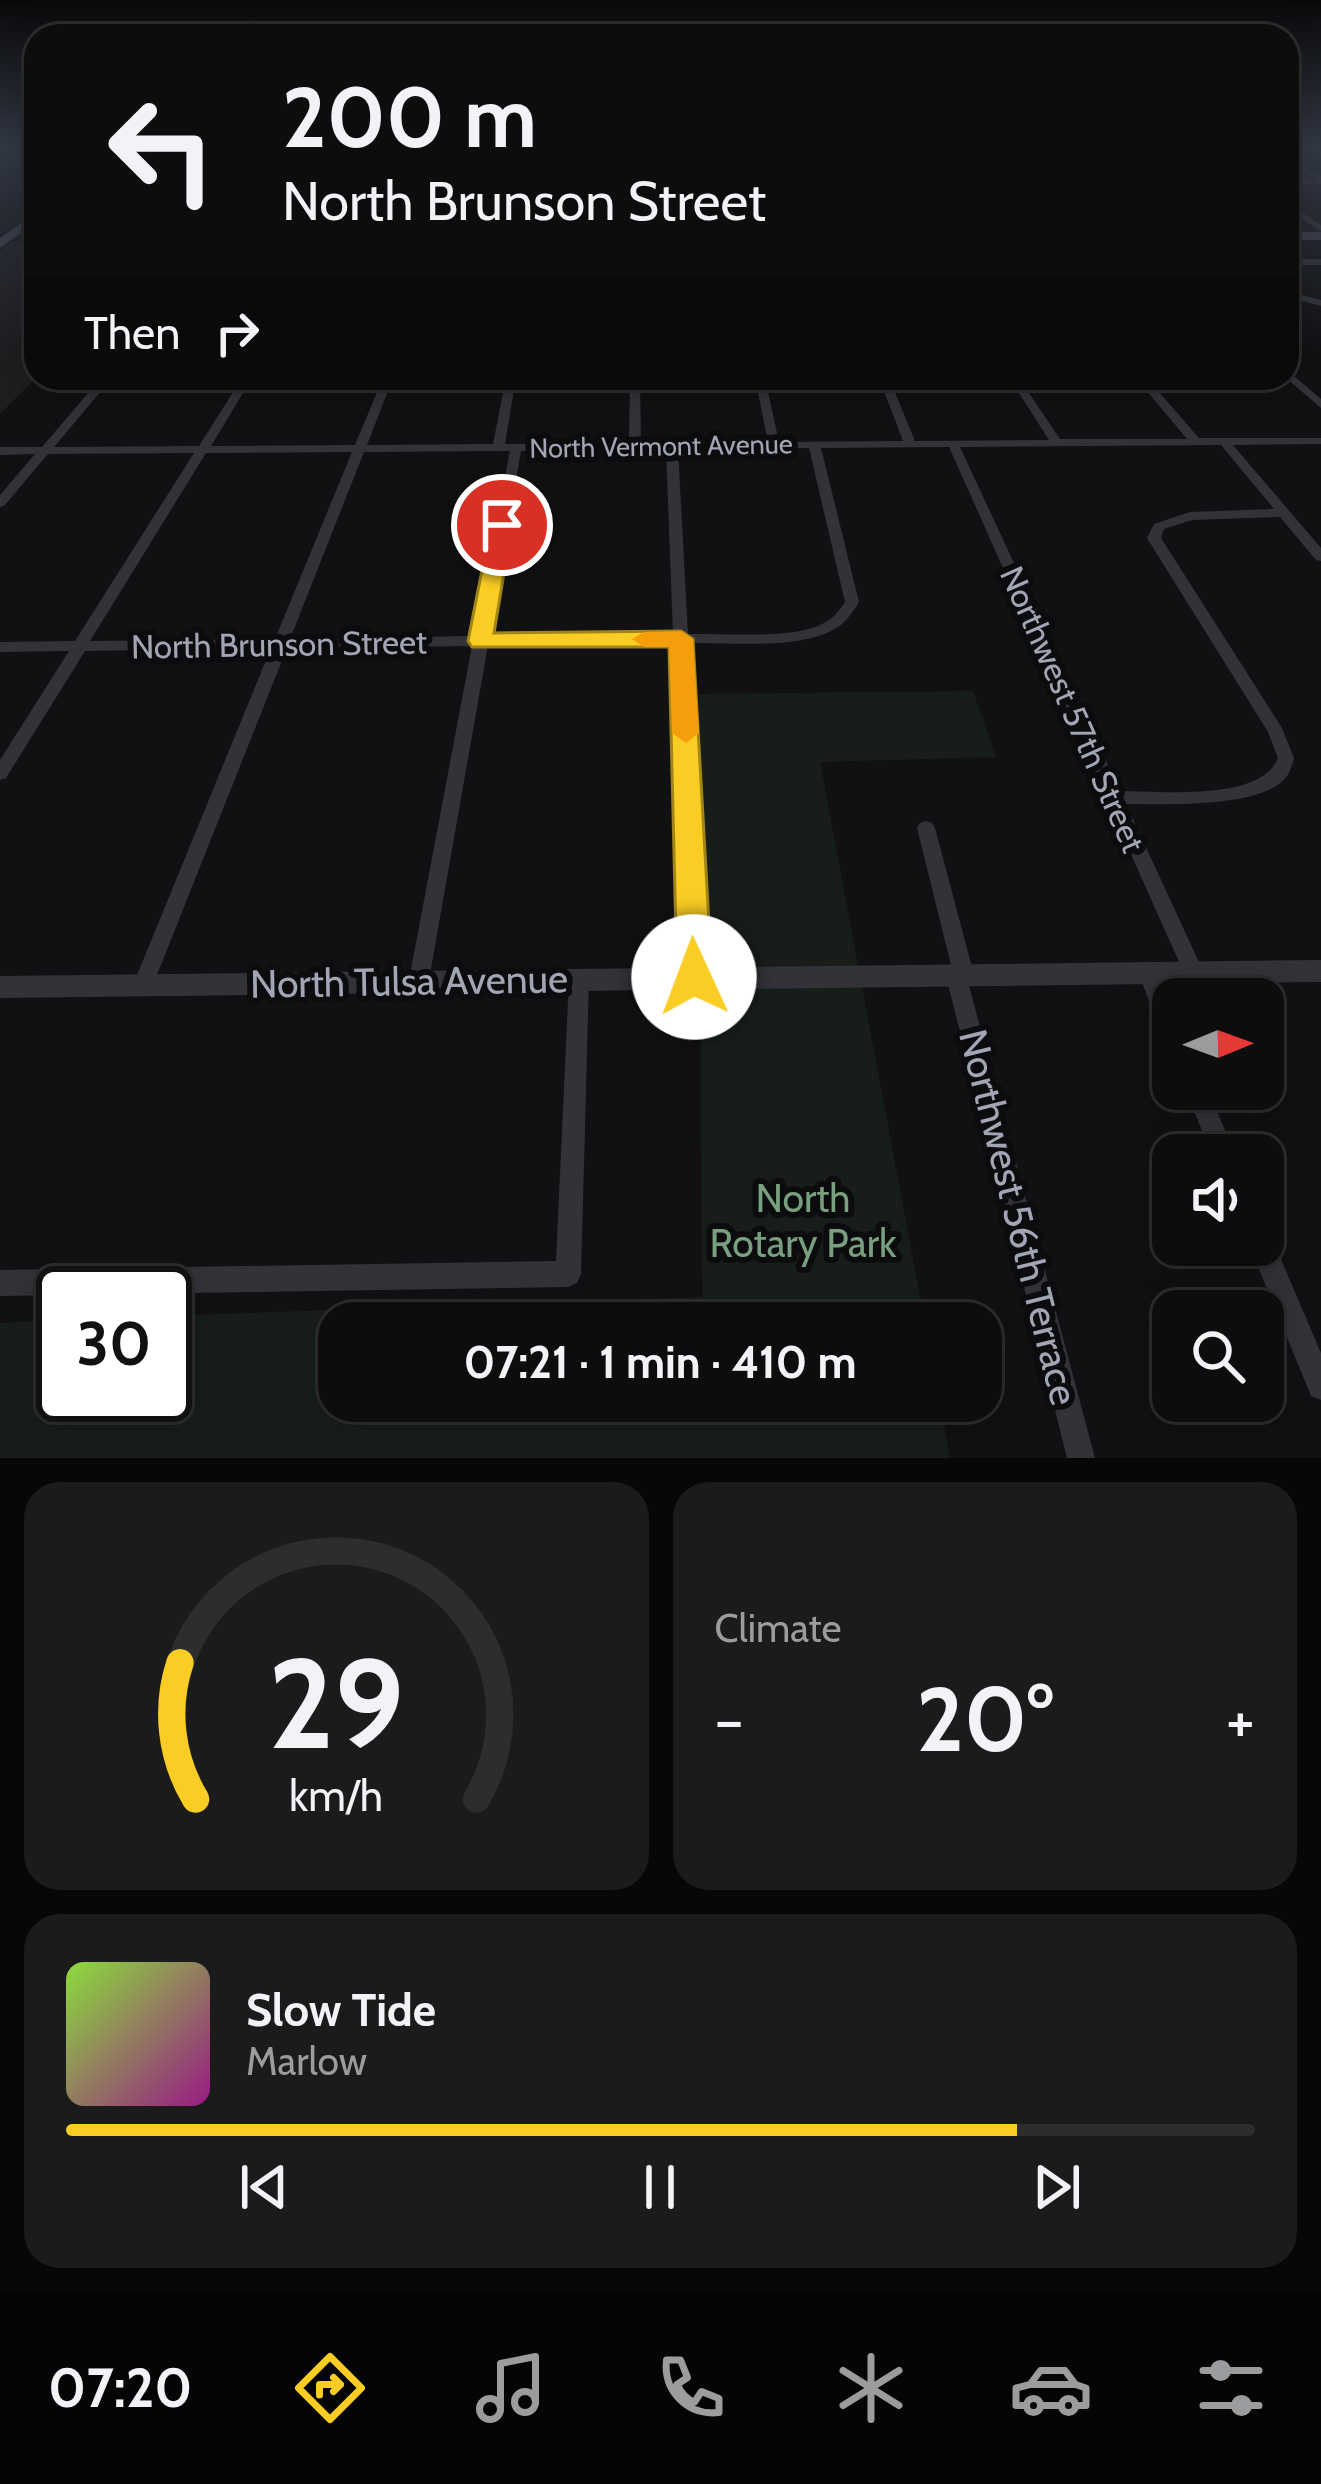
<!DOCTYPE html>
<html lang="en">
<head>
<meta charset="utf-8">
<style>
  :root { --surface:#0d0d0e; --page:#1b1b1c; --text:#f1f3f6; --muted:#9a9c9e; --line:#2d2d2e; --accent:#f9cd23 }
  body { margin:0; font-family:Cabin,sans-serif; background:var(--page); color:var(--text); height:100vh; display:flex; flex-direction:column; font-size:45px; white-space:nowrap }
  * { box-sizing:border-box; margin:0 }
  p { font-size:39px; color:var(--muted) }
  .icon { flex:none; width:66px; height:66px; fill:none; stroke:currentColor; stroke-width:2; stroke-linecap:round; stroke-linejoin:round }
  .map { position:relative; height:1458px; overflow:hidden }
  .panel { display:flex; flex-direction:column; gap:24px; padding:24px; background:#070708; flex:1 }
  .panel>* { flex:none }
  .hud { position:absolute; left:24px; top:24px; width:1275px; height:366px; border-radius:36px; box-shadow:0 6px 30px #0003,0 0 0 3px var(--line); background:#0d0d0e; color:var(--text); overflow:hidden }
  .needle { width:78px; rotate:89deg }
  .controls { position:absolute; left:1152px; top:978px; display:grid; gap:24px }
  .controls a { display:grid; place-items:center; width:132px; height:132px; border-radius:24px; background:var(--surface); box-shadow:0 6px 30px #0003,0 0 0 3px var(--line); font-size:60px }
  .speed { position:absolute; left:36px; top:1266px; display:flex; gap:24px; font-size:60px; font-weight:700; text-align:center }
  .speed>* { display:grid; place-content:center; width:156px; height:156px; border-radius:50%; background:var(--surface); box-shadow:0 6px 30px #0003,0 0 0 3px var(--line); line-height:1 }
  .speed .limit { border:6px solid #111; border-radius:18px; background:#fff; color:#111 }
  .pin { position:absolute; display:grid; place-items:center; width:102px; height:102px; color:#fff; margin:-51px; border:6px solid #fff; border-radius:50%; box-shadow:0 3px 12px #0007 }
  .me { position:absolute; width:132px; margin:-66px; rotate:358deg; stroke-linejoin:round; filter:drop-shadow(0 0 9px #0008) }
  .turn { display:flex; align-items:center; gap:42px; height:252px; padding:0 60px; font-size:54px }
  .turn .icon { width:156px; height:156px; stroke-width:2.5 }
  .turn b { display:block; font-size:84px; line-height:102px }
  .then { display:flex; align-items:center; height:114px; padding:0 60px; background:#0003; gap:24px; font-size:45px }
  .big { font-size:90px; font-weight:700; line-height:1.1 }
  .panel .tile { flex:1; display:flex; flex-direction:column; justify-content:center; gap:18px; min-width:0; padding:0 42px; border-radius:36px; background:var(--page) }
  .panel .dial { align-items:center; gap:0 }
  .dial svg { height:312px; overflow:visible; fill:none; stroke:var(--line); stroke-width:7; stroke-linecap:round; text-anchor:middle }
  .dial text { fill:var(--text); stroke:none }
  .song { display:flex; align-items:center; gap:36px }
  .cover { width:144px; height:144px; border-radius:18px; background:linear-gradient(135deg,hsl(90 70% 55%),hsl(310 70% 35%)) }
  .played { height:12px; border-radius:6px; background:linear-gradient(90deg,var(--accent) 80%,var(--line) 80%) }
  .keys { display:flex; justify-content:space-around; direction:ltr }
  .heat { display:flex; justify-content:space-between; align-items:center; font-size:66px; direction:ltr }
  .panel .tiles { flex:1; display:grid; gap:24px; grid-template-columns:1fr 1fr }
  .tile:last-child { grid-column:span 2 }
  .trip { position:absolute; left:318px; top:1302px; width:684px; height:120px; border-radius:36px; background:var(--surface); box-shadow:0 6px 30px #0003,0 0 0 3px var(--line); font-weight:700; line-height:120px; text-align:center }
  .tab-bar { display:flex; height:192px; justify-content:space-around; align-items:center; background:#050506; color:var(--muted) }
  .tab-bar .icon { width:84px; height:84px }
  .tab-bar .on { color:var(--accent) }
  .tab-bar b { font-size:54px; color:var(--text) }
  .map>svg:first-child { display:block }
  .built { fill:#1e1d20 }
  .green { fill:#171e19 }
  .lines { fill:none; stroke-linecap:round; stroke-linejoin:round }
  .stream { stroke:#272e37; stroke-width:3 }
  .minor { fill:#323238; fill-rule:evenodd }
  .tertiary { fill:#323238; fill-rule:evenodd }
  .secondary { fill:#404148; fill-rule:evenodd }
  .route { fill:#f9cd23; stroke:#a28517; stroke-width:3 }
  .slow { fill:#f59e0b }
  .labels { text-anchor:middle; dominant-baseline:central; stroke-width:12; stroke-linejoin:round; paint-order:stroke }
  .far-street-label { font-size:27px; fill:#a2a5b4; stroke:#0c0c0e }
  .street-label { font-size:33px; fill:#a2a5b4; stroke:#0c0c0e }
  .near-street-label { font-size:39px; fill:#a2a5b4; stroke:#0c0c0e }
  .near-park-label { font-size:39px; fill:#78a07f; stroke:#0c0c0e }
</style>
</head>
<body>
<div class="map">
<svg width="1321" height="1458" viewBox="0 0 1321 1458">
  <rect width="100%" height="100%" fill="#111113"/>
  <path class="built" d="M12,242H36V378L0,414V251Z"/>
  <path class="green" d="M973,691L996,757L820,762L925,1323H339V1401H940L950,1458H0V1323L63,1320V1395H165V1316L702,1297L699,694Z"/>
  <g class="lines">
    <path class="stream" d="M1312,150L1321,155"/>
    <g class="minor">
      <path d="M1287,159L1321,176V184H1287V180H1317L1287,164Z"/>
      <path d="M1287,203L1321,225V231L1287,209Z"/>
      <rect x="1287" y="259" width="34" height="6"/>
      <path d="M1287,291L1321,300V306L1287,297Z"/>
      <path d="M1287,370L1321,399V408L1286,378Z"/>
      <path d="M101,378H112L54,447L199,446L242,378H252L211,446L355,445L383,378H393L367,445L493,444L506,378H516L505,444L629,443L630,378H640L641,443L768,442L755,378H765L779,442L903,441L879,378H889L915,441L1049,440L1019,393L1020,378H1030L1029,393L1060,439H1187L1136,378H1147L1199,438H1321V444L1233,445L1321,548V561L1316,560L1280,517L1192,520L1164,529L1161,538L1282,728L1294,758C1294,760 1289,774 1287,776C1264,809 1163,804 1126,804L1204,973L1201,979L1194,982L1187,979L1184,973L949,447L821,448L859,602C852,613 845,624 833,630C796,650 730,642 688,643L705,977L702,983L695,986L688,983L685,977L673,643L488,645L429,980L426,986L419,989L412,986L409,980L472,646L287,648L153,985L150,991L143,994L136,991L133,985L271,648L85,651L6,778L0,780V760L69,651L0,652V642L75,641L194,453L48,454L4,506L0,507V495L35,454L0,455V447H42ZM1221,445L1274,509L1190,512L1154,524L1147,538L1268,732L1278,758C1261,802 1159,791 1120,791L960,447ZM809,448L845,602C839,611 834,618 824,623C795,640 723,633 688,634L678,449ZM666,449L673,634L489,636L521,451ZM501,451H510L474,636L290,639L364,452ZM352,452L275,639L90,641L206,453Z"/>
      <path d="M926,821L932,823L935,828L974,975L968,982L1095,1458H1067L946,976L952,969L917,828L920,823Z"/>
      <path d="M1148,964L1155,967L1173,1008V1043L1165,1040L1138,973L1141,967Z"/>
      <path d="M579,970L586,973L589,979L581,1274L577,1283L568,1287L0,1296V1270L556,1261L569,979L572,973Z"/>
      <path d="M1185,1089H1207L1236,1155H1212Z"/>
      <path d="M1263,1233L1271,1236L1321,1353V1400L1311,1396L1249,1245H1263Z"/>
    </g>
    <path class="tertiary" d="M1321,960V982L0,998V976Z"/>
    <g class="secondary">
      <path d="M36,213V222L0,248V238Z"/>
      <rect x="1287" y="232" width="34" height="8"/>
    </g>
  </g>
  <linearGradient id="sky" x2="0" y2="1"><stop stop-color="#09090a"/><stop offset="0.42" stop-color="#323844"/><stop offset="1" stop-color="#323844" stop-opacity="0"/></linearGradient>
  <rect width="1321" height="354" fill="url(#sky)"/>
  <path class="route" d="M502,519L512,525L494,633L681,631L693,639L712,977L707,988L694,992L682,988L677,977L669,647H472L468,641L491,525Z"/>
  <path class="slow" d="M681,631L693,639L699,733L686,743L672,733L669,647H644L632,639L644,632Z"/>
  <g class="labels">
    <g class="far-street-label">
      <text transform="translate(661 446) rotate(-1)">North Vermont Avenue</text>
    </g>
    <g class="street-label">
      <text transform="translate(279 644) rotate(-1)">North Brunson Street</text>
      <text transform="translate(1073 709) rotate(66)">Northwest 57th Street</text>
    </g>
    <g class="near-street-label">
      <text transform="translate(409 981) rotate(-1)">North Tulsa Avenue</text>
      <text transform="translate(1019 1217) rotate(76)">Northwest 56th Terrace</text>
    </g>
    <g class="near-park-label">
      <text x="803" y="1198">North<tspan x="803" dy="45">Rotary Park</tspan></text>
    </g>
  </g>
</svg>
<div class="controls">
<a><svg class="needle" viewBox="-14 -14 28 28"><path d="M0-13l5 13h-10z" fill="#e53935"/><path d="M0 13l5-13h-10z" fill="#9a9c9e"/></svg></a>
<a><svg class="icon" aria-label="sound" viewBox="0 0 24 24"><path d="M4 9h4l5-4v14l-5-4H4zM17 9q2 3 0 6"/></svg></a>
<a><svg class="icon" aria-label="search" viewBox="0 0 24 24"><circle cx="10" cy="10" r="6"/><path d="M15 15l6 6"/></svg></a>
</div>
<div class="speed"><div class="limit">30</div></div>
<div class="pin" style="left:502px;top:525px;background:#d93025"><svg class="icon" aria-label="arrive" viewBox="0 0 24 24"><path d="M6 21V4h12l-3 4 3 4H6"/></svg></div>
<svg class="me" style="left:694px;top:977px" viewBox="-20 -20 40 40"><circle r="19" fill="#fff"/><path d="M0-13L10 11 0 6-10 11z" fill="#f9cd23"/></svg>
<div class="trip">07:21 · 1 min · 410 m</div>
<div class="hud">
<div class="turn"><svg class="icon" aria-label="left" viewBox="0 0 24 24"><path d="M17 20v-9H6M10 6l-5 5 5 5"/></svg><div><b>200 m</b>North Brunson Street</div></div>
<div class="then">Then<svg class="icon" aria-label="right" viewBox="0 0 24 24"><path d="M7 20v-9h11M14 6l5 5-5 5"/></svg></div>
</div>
</div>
<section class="panel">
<div class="tiles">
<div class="tile dial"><svg viewBox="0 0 100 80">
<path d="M14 69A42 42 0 1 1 86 69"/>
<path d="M14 69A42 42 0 0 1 10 34" stroke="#f9cd23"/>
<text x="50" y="56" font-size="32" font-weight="700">29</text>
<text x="50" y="72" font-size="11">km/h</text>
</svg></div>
<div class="tile"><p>Climate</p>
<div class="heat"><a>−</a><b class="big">20°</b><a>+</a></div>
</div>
<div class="tile">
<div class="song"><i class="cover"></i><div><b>Slow Tide</b><p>Marlow</p></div></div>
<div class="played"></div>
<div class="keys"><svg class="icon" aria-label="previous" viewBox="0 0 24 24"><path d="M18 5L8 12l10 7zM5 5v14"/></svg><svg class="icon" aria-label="pause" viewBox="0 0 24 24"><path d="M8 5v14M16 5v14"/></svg><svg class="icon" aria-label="next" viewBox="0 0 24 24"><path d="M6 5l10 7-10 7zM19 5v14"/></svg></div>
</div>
</div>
</section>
<nav class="tab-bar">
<b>07:20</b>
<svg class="icon on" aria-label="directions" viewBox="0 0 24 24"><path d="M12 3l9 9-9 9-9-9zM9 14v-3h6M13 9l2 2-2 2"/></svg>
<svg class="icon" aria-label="music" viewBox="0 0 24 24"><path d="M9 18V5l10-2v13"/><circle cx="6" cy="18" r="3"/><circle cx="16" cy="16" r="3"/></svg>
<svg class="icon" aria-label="phone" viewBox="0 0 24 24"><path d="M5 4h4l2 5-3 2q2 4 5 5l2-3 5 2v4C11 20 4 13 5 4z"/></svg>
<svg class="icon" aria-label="climate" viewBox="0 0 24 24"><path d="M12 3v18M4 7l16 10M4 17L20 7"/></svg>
<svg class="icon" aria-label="car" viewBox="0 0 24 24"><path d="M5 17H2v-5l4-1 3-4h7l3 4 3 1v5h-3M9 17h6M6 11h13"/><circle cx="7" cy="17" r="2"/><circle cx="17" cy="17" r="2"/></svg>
<svg class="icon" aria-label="filters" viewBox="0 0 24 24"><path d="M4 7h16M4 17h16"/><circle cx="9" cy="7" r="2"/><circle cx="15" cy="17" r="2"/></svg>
</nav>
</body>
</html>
